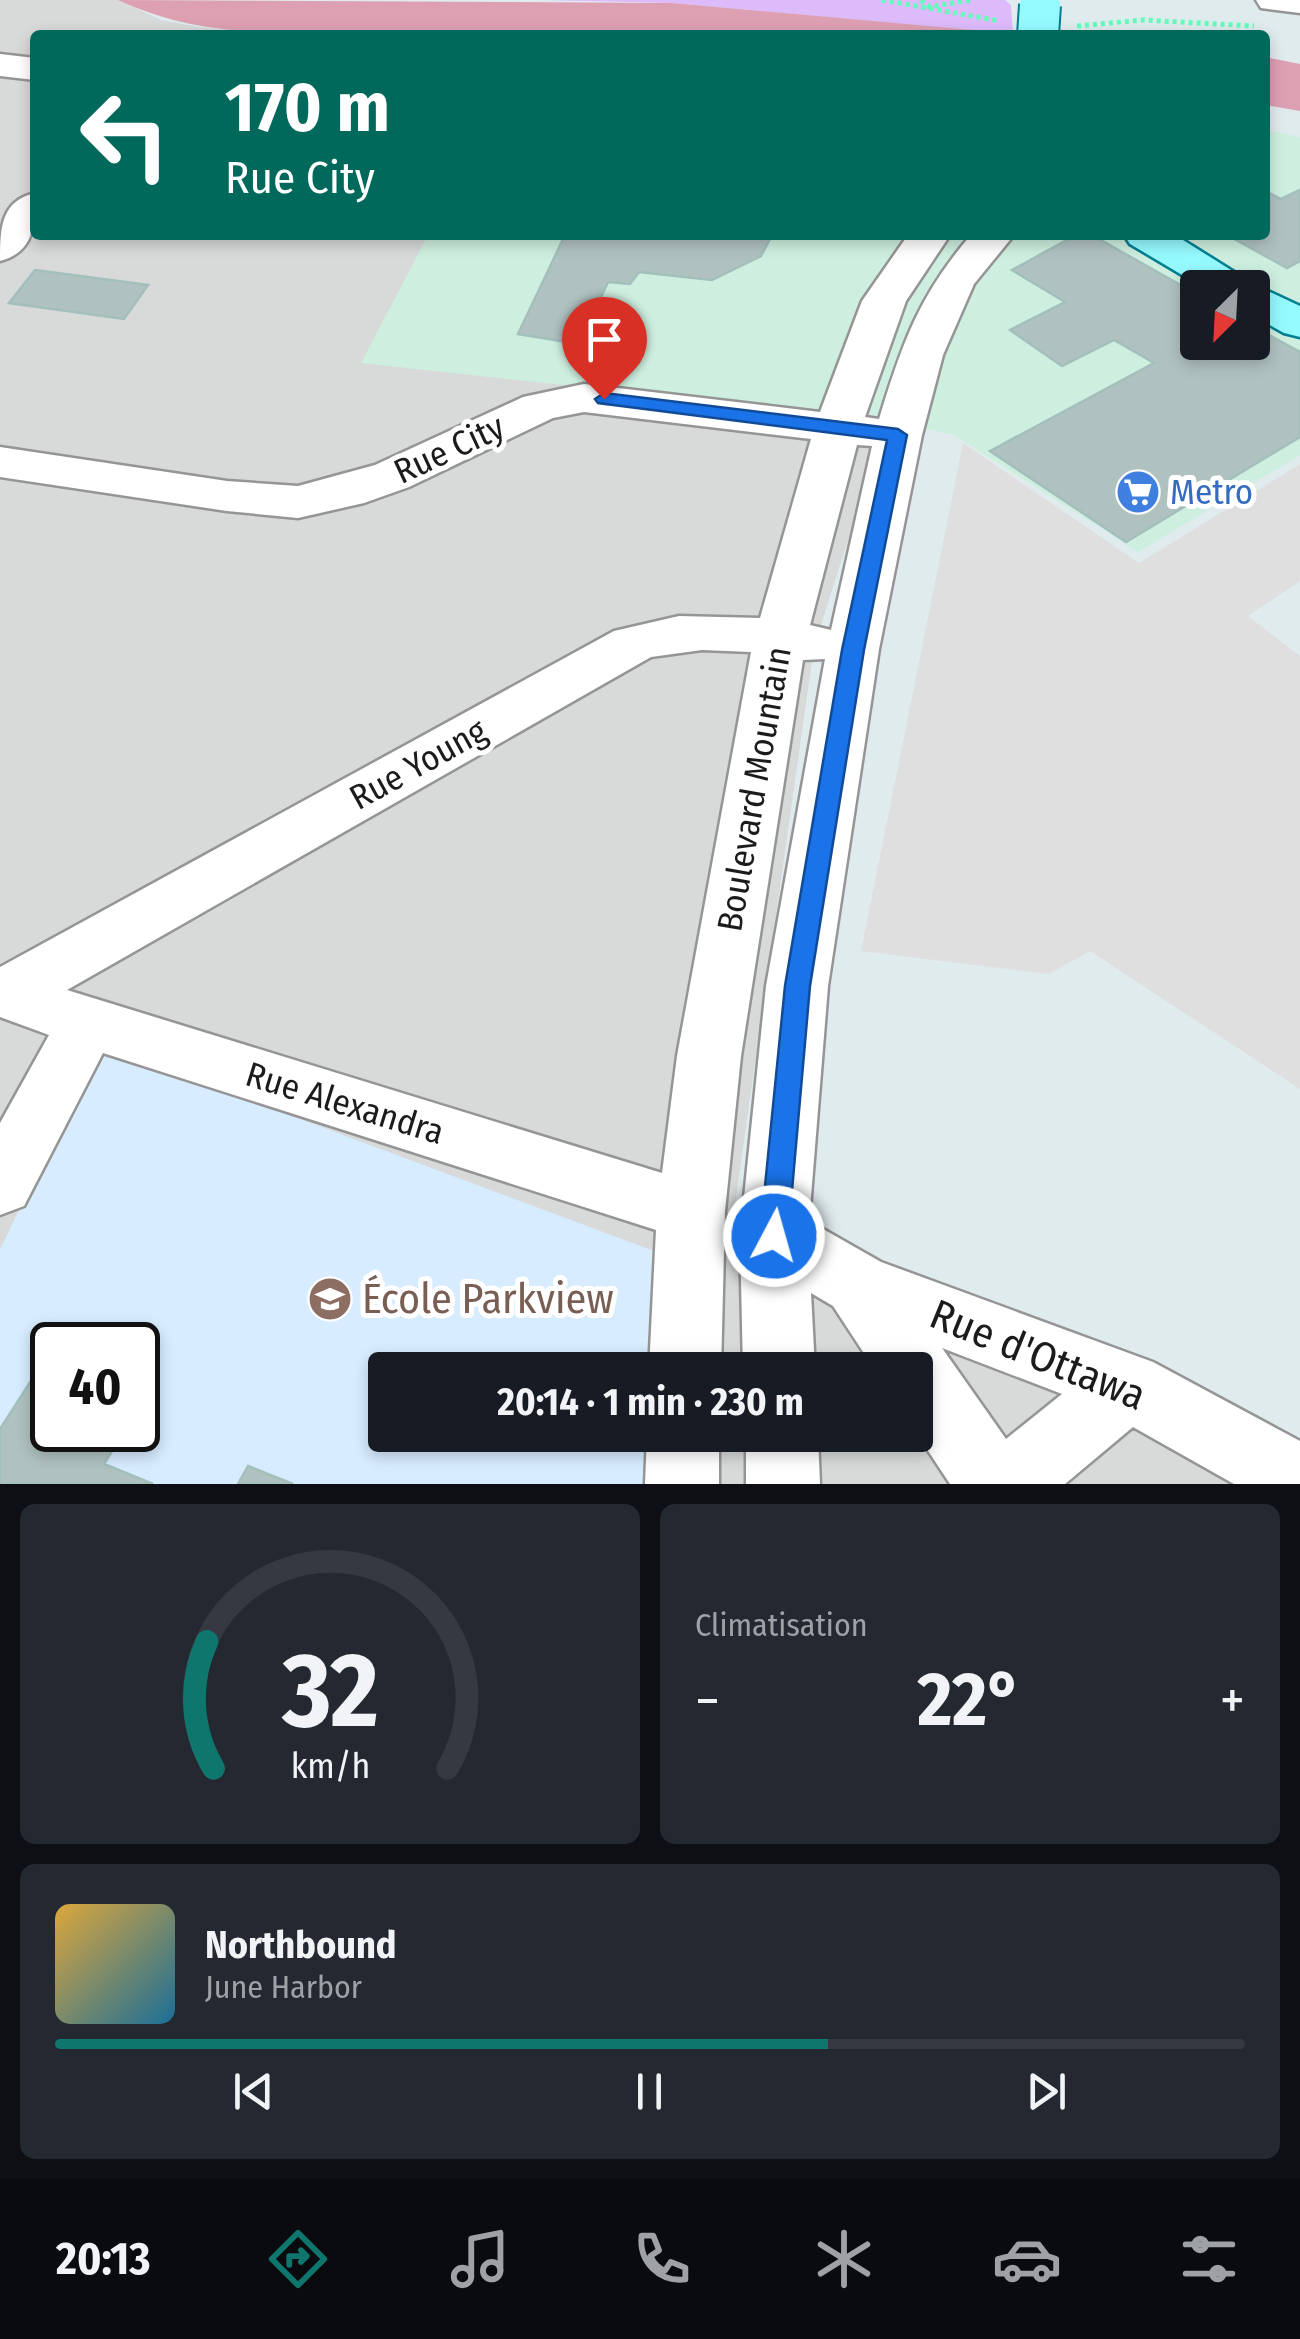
<!DOCTYPE html>
<html lang="fr">
<head>
<meta charset="utf-8">
<style>
  :root { --surface:#171b24; --page:#242831; --text:#f1f3f6; --muted:#9ea1a6; --line:#363941; --accent:#0f766e }
  body { margin:0; font-family:"Fira Sans Condensed",sans-serif; background:var(--page); color:var(--text); height:100vh; display:flex; flex-direction:column; font-size:38px; white-space:nowrap }
  * { box-sizing:border-box; margin:0 }
  p { font-size:32px; color:var(--muted) }
  .icon { flex:none; width:55px; height:55px; fill:none; stroke:currentColor; stroke-width:2; stroke-linecap:round; stroke-linejoin:round }
  .map { position:relative; height:1484px; overflow:hidden }
  .side { display:flex; flex-direction:column; gap:20px; padding:20px; background:#0d0f14; flex:1 }
  .side>* { flex:none }
  .guide { position:absolute; left:30px; top:30px; width:1240px; height:210px; border-radius:10px; box-shadow:0 5px 15px #0003; background:#00695c; color:#fff; overflow:hidden }
  .needle { width:65px; rotate:204deg }
  .tools { position:absolute; left:1180px; top:270px; display:grid; gap:20px }
  .tools a { display:grid; place-items:center; width:90px; height:90px; border-radius:10px; background:var(--surface); box-shadow:0 5px 15px #0003; font-size:50px }
  .speed { position:absolute; left:30px; top:1322px; display:flex; gap:20px; font-size:50px; font-weight:700; text-align:center }
  .speed>* { display:grid; place-content:center; width:130px; height:130px; border-radius:50%; background:var(--surface); box-shadow:0 5px 15px #0003; line-height:1 }
  .speed .limit { border:5px solid #111; border-radius:15px; background:#fff; color:#111 }
  .pin { position:absolute; display:grid; place-items:center; width:85px; height:85px; color:#fff; margin:-102px -42px; border-radius:50% 50% 50% 0; rotate:-45deg; box-shadow:0 0 10px #0007 }
  .pin .icon { rotate:45deg }
  .me { position:absolute; width:110px; margin:-55px; rotate:6deg; stroke-linejoin:round; filter:drop-shadow(0 0 8px #0008) }
  .turn { display:flex; align-items:center; gap:35px; height:210px; padding:0 30px; font-size:45px }
  .turn .icon { width:130px; height:130px; stroke-width:2.5 }
  .turn b { display:block; font-size:70px; line-height:85px }
  .big { font-size:75px; font-weight:700; line-height:1.1 }
  .side .card { flex:1; display:flex; flex-direction:column; justify-content:center; gap:15px; min-width:0; padding:0 35px; border-radius:15px; background:var(--page) }
  .side .dial { align-items:center; gap:0 }
  .dial svg { height:260px; overflow:visible; fill:none; stroke:var(--line); stroke-width:7; stroke-linecap:round; text-anchor:middle }
  .dial text { fill:var(--text); stroke:none }
  .song { display:flex; align-items:center; gap:30px }
  .cover { width:120px; height:120px; border-radius:15px; background:linear-gradient(135deg,hsl(40 70% 55%),hsl(200 70% 35%)) }
  .played { height:10px; border-radius:5px; background:linear-gradient(90deg,var(--accent) 65%,var(--line) 65%) }
  .keys { display:flex; justify-content:space-around; direction:ltr }
  .heat { display:flex; justify-content:space-between; align-items:center; font-size:55px; direction:ltr }
  .side .tiles { flex:1; display:grid; gap:20px; grid-template-columns:1fr 1fr }
  .card:last-child { grid-column:span 2 }
  .trip { position:absolute; left:368px; top:1352px; width:565px; height:100px; border-radius:10px; background:var(--surface); box-shadow:0 5px 15px #0003; font-weight:700; line-height:100px; text-align:center }
  .tabs { display:flex; height:160px; justify-content:space-around; align-items:center; background:#090b0e; color:var(--muted) }
  .tabs .icon { width:70px; height:70px }
  .tabs .selected { color:var(--accent) }
  .tabs b { font-size:45px; color:var(--text) }
  .map>svg:first-child { display:block }
  .residential { fill:#d8d9d9 }
  .commercial { fill:#ceefdf; fill-rule:evenodd }
  .education { fill:#d7ecff; fill-rule:evenodd }
  .park { fill:#ddbafa }
  .parking { fill:#dfdfdf }
  .water { fill:#dd9fb2 }
  .building { fill:#b0c2c0; stroke:#a2bfbc; stroke-width:2.5 }
  .lines { fill:none; stroke-linecap:round; stroke-linejoin:round }
  .minor-casing { stroke:#959595; stroke-width:5 }
  .major-casing { stroke:#007e92; stroke-width:5 }
  .path { stroke:#61fdba; stroke-width:5; stroke-dasharray:4 4; stroke-linecap:butt }
  .minor { fill:#fff; fill-rule:evenodd }
  .major { fill:#95fafe; fill-rule:evenodd }
  .major-bridge-casing { stroke:#007e92; stroke-width:44; stroke-linecap:butt }
  .major-bridge { stroke:#95fafe; stroke-width:40 }
  .route { fill:#1a73e8; stroke:#114b97; stroke-width:2.5 }
  .labels { text-anchor:middle; dominant-baseline:central; stroke-width:10; stroke-linejoin:round; paint-order:stroke }
  .street-label { font-size:35px; fill:#1b1b1b; stroke:#fff }
  .shop-label { font-size:35px; fill:#366cbe; stroke:#fff; text-anchor:start }
  .near-education-label { font-size:42px; fill:#785e54; stroke:#fff; text-anchor:start }
  .near-street-label { font-size:42px; fill:#1b1b1b; stroke:#fff }
</style>
</head>
<body>
<div class="map">
<svg width="1300" height="1484" viewBox="0 0 1300 1484">
  <rect width="100%" height="100%" fill="#e0ebed"/>
  <path class="residential" d="M0,0H118L161,20L198,27L300,35H35V235H993L886,420L814,647L732,1225L1135,1372L1300,1484H656L657,1435H915V1370H659L98,1045L0,1250Z"/>
  <path class="commercial" d="M1265,130L1300,137V455L1138,552L954,435L886,420L361,363L428,235H1265ZM1198,288H1252V342H1198Z"/>
  <path class="education" d="M99,1044L662,1254L659,1370H385V1435H657L656,1484H0V1250ZM52,1345H138V1430H52Z"/>
  <path class="park" d="M542,0H1005L1011,5L1013,34L672,3Z"/>
  <path class="parking" d="M963,443L1139,563L1300,464V581L1248,616L1300,656V1089L1090,951L1049,974L861,951Z"/>
  <g class="water">
    <path d="M118,0L672,3L1028,35H300C229,30 184,30 118,0Z"/>
    <path d="M1265,57L1300,64V111L1265,105Z"/>
  </g>
  <g class="building">
    <path d="M1300,190V261L1287,268L1227,235H1265V191L1281,199Z"/>
    <path d="M565,235H772L761,256L712,280L639,272L630,284L608,282L579,344L518,334Z"/>
    <path d="M1076,235H1092L1198,295V342H1252V326L1300,352V437L1126,542L990,451L1154,363L1114,340L1062,366L1010,330L1065,302L1012,270Z"/>
    <path d="M35,270L148,285L124,319L9,303Z"/>
    <path d="M52,1348V1430H125L104,1464L153,1484H0V1429Z"/>
    <path d="M248,1466L293,1484H238Z"/>
  </g>
  <g class="lines">
    <defs>
      <g id="minor">
        <path d="M1256,0H1300V13L1261,8Z"/>
        <path d="M0,54L35,58V80L0,76Z"/>
        <path d="M35,193C35,223 35,252 0,261C0,230 0,201 35,193Z"/>
        <path d="M908,235H950L906,301L865,417L879,419C902,344 919,295 971,235H1014L974,284L943,355L922,435L879,649L828,986L809,1221L881,1262L1153,1362L1300,1441V1484H1234L1133,1427L1065,1484H950L915,1431V1370H875L833,1306L811,1293L815,1370H743L740,1236L766,986L825,659L803,660L741,1056L725,1211L721,1370H649L656,1230L103,1053L24,1206L0,1215V1123L49,1035L0,1017V967L614,631L679,616L760,618L811,439L584,412L553,418L409,487L364,503L298,518L227,511L0,477V447L227,481L298,486L375,465L523,397L584,384L820,412L862,301ZM857,445L872,446L831,630L810,625ZM702,650L751,652L677,1056L662,1173L67,990L651,657ZM942,1348L1062,1394L1006,1439Z"/>
        <path d="M647,1435H719V1484H645Z"/>
        <path d="M746,1435H818L820,1484H746Z"/>
      </g>
      <path id="major" d="M1124,235H1175L1255,285L1300,306V337L1284,333L1252,315V288H1204L1130,244Z"/>
    </defs>
    <use href="#minor" class="minor-casing"/>
    <use href="#major" class="major-casing"/>
    <g class="path">
      <path d="M882,0L1000,21"/>
      <path d="M921,0L930,7L970,0"/>
      <path d="M1077,26L1143,20L1254,26"/>
    </g>
    <use href="#minor" class="minor"/>
    <use href="#major" class="major"/>
    <defs>
      <path id="major-bridge" d="M1038,35L1040,5"/>
    </defs>
    <use href="#major-bridge" class="major-bridge-casing"/>
    <use href="#major-bridge" class="major-bridge"/>
  </g>
  <path class="route" d="M604,393L898,429L907,435L864,650L810,986L788,1236L784,1244L774,1248L764,1244L760,1236L785,986L842,650L887,440L598,403L595,399Z"/>
  <defs>
    <symbol id="supermarket-disc" viewBox="-11 -11 22 22"><circle r="9.5" fill="#3f7fe0" stroke="#fff"/><path d="M-6-5.5h2.5l.6 2H6L4.5 2H-2.5L-4.4-4H-6ZM-1.5 3.2a1.3 1.3 0 1 0 .1 0ZM3 3.2a1.3 1.3 0 1 0 .1 0Z" fill="#fff"/></symbol>
    <symbol id="school-disc" viewBox="-11 -11 22 22"><circle r="9.5" fill="#8d6e63" stroke="#fff"/><path d="M0-5L7-2L0 1L-7-2ZM-4 1L0 2.5L4 1V4Q0 6-4 4Z" fill="#fff"/></symbol>
  </defs>
  <g fill-rule="evenodd">
    <use href="#supermarket-disc" x="1113" y="467" width="50" height="50"/>
    <use href="#school-disc" x="305" y="1274" width="50" height="50"/>
  </g>
  <g class="labels">
    <g class="street-label">
      <text transform="translate(449 449) rotate(-25)">Rue City</text>
      <text transform="translate(418 764) rotate(-29)">Rue Young</text>
      <text transform="translate(754 789) rotate(-80)">Boulevard Mountain</text>
      <text transform="translate(345 1103) rotate(17)">Rue Alexandra</text>
    </g>
    <g class="shop-label">
      <text x="1170" y="492">Metro</text>
    </g>
    <g class="near-education-label">
      <text x="362" y="1299">École Parkview</text>
    </g>
    <g class="near-street-label">
      <text transform="translate(1038 1355) rotate(22)">Rue d'Ottawa</text>
    </g>
  </g>
</svg>
<div class="tools">
<a><svg class="needle" viewBox="-14 -14 28 28"><path d="M0-13l5 13h-10z" fill="#e53935"/><path d="M0 13l5-13h-10z" fill="#9ea1a6"/></svg></a>
</div>
<div class="speed"><div class="limit">40</div></div>
<div class="pin" style="left:604px;top:399px;background:#d93025"><svg class="icon" aria-label="arrive" viewBox="0 0 24 24"><path d="M6 21V4h12l-3 4 3 4H6"/></svg></div>
<svg class="me" style="left:774px;top:1236px" viewBox="-20 -20 40 40"><circle r="17" fill="#1a73e8" stroke="#fff" stroke-width="3"/><path d="M0-11L8 9 0 5-8 9z" fill="#fff"/></svg>
<div class="trip">20:14 · 1 min · 230 m</div>
<div class="guide">
<div class="turn"><svg class="icon" aria-label="left" viewBox="0 0 24 24"><path d="M17 20v-9H6M10 6l-5 5 5 5"/></svg><div><b>170 m</b>Rue City</div></div>
</div>
</div>
<section class="side">
<div class="tiles">
<div class="card dial"><svg viewBox="0 0 100 80">
<path d="M14 69A42 42 0 1 1 86 69"/>
<path d="M14 69A42 42 0 0 1 12 30" stroke="#0f766e"/>
<text x="50" y="56" font-size="32" font-weight="700">32</text>
<text x="50" y="72" font-size="11">km/h</text>
</svg></div>
<div class="card"><p>Climatisation</p>
<div class="heat"><a>−</a><b class="big">22°</b><a>+</a></div>
</div>
<div class="card">
<div class="song"><i class="cover"></i><div><b>Northbound</b><p>June Harbor</p></div></div>
<div class="played"></div>
<div class="keys"><svg class="icon" aria-label="previous" viewBox="0 0 24 24"><path d="M18 5L8 12l10 7zM5 5v14"/></svg><svg class="icon" aria-label="pause" viewBox="0 0 24 24"><path d="M8 5v14M16 5v14"/></svg><svg class="icon" aria-label="next" viewBox="0 0 24 24"><path d="M6 5l10 7-10 7zM19 5v14"/></svg></div>
</div>
</div>
</section>
<nav class="tabs">
<b>20:13</b>
<svg class="icon selected" aria-label="directions" viewBox="0 0 24 24"><path d="M12 3l9 9-9 9-9-9zM9 14v-3h6M13 9l2 2-2 2"/></svg>
<svg class="icon" aria-label="music" viewBox="0 0 24 24"><path d="M9 18V5l10-2v13"/><circle cx="6" cy="18" r="3"/><circle cx="16" cy="16" r="3"/></svg>
<svg class="icon" aria-label="phone" viewBox="0 0 24 24"><path d="M5 4h4l2 5-3 2q2 4 5 5l2-3 5 2v4C11 20 4 13 5 4z"/></svg>
<svg class="icon" aria-label="climate" viewBox="0 0 24 24"><path d="M12 3v18M4 7l16 10M4 17L20 7"/></svg>
<svg class="icon" aria-label="car" viewBox="0 0 24 24"><path d="M5 17H2v-5l4-1 3-4h7l3 4 3 1v5h-3M9 17h6M6 11h13"/><circle cx="7" cy="17" r="2"/><circle cx="17" cy="17" r="2"/></svg>
<svg class="icon" aria-label="filters" viewBox="0 0 24 24"><path d="M4 7h16M4 17h16"/><circle cx="9" cy="7" r="2"/><circle cx="15" cy="17" r="2"/></svg>
</nav>
</body>
</html>
